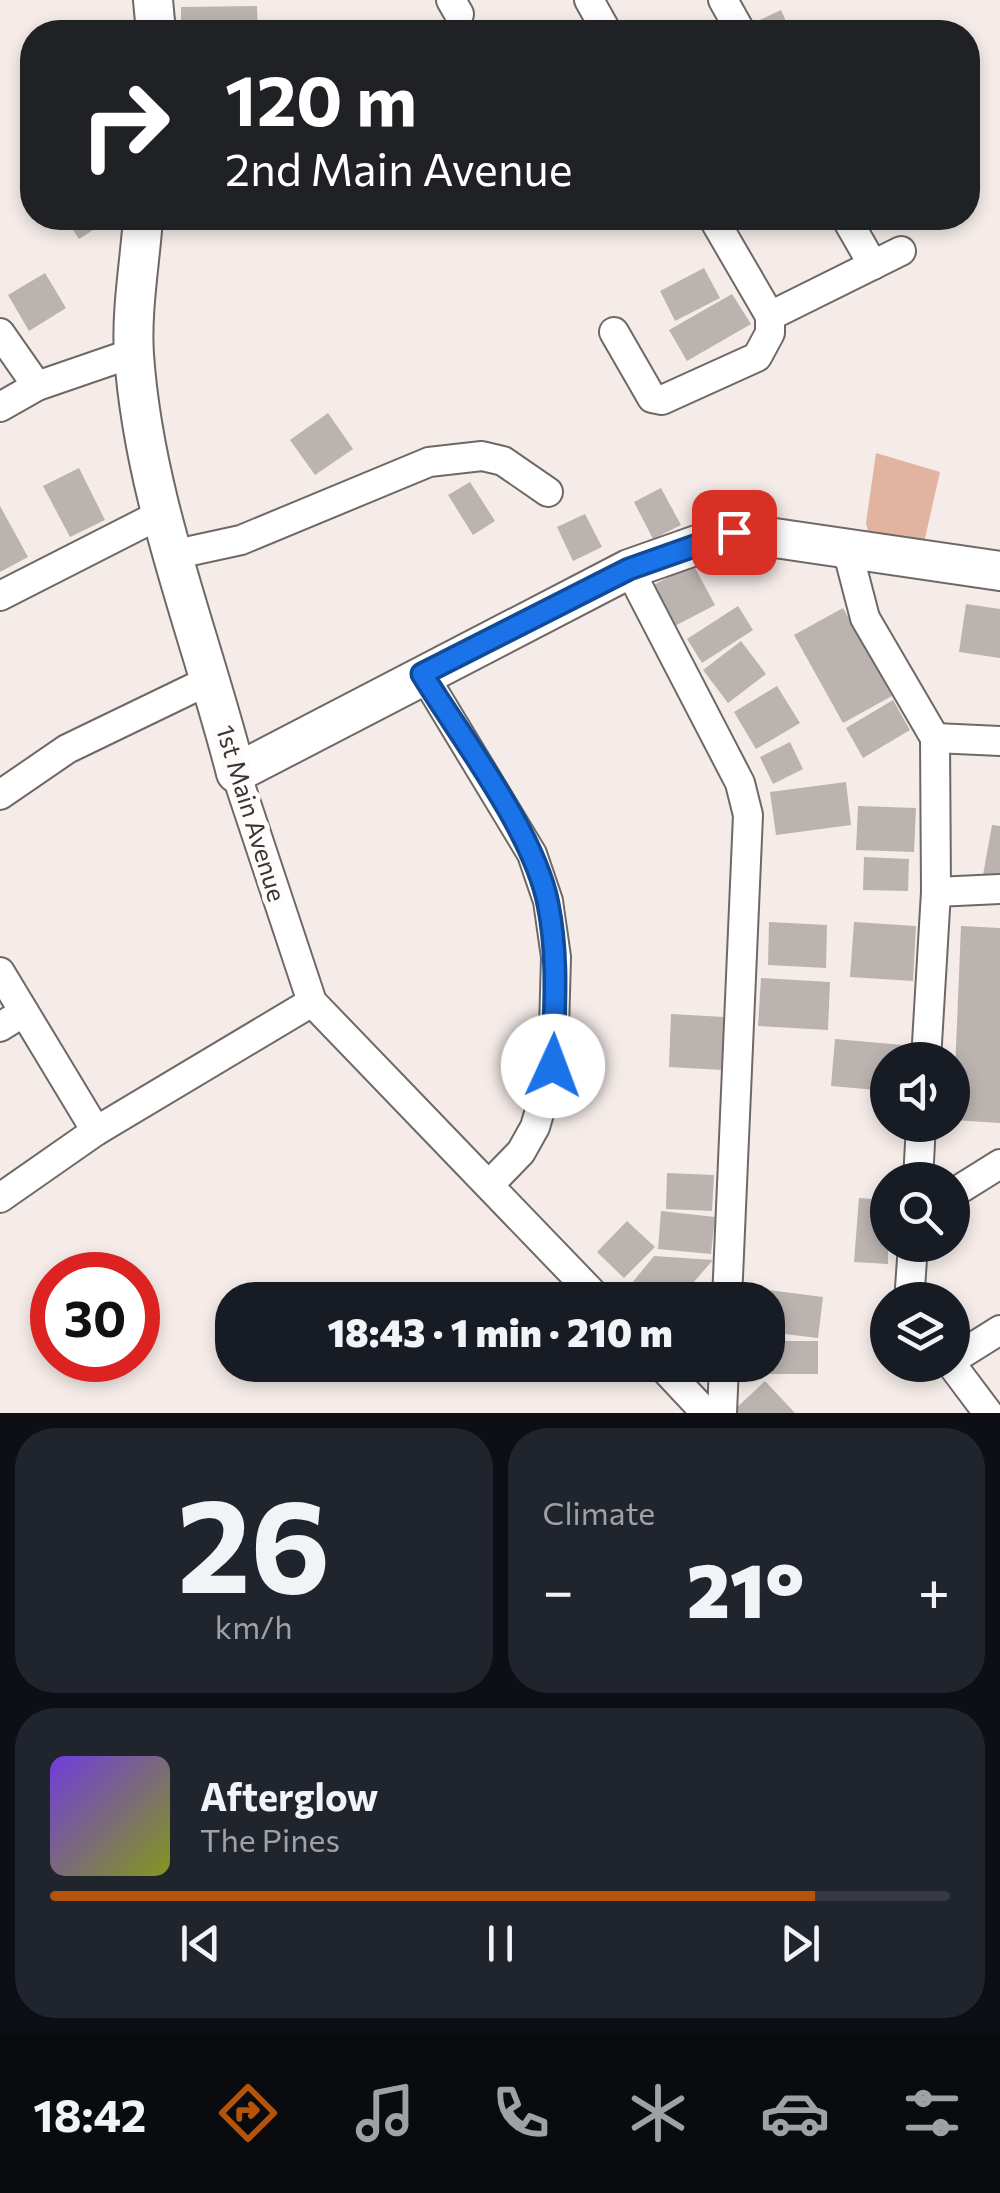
<!DOCTYPE html>
<html lang="en">
<head>
<meta charset="utf-8">
<style>
  :root { --surface:#171b24; --page:#20242c; --text:#f1f3f6; --muted:#9ea1a6; --line:#363941; --accent:#b45309 }
  body { margin:0; font-family:Commissioner,sans-serif; background:var(--page); color:var(--text); height:100vh; display:flex; flex-direction:column; font-size:38px; white-space:nowrap }
  * { box-sizing:border-box; margin:0 }
  p { font-size:32px; color:var(--muted) }
  .icon { flex:none; width:55px; height:55px; fill:none; stroke:currentColor; stroke-width:2; stroke-linecap:round; stroke-linejoin:round }
  .map { position:relative; height:1413px; overflow:hidden }
  .panel { display:flex; flex-direction:column; gap:15px; padding:15px; background:#0d0f14; flex:1 }
  .panel>* { flex:none }
  .banner { position:absolute; left:20px; top:20px; width:960px; height:210px; border-radius:40px; box-shadow:0 5px 15px #0003; background:#202124; color:#fff; overflow:hidden }
  .controls { position:absolute; left:870px; top:1042px; display:grid; gap:20px }
  .controls a { display:grid; place-items:center; width:100px; height:100px; border-radius:50%; background:var(--surface); box-shadow:0 5px 15px #0003; font-size:50px }
  .speed { position:absolute; left:30px; top:1252px; display:flex; gap:20px; font-size:50px; font-weight:700; text-align:center }
  .speed>* { display:grid; place-content:center; width:130px; height:130px; border-radius:50%; background:var(--surface); box-shadow:0 5px 15px #0003; line-height:1 }
  .speed .limit { border:15px solid #d22; background:#fff; color:#111 }
  .pin { position:absolute; display:grid; place-items:center; width:85px; height:85px; color:#fff; margin:-42px; border-radius:20px; box-shadow:0 5px 15px #0006 }
  .me { position:absolute; width:110px; margin:-55px; rotate:2deg; stroke-linejoin:round; filter:drop-shadow(0 0 8px #0008) }
  .turn { display:flex; align-items:center; gap:35px; height:210px; padding:0 40px; font-size:45px }
  .turn .icon { width:130px; height:130px; stroke-width:2.5 }
  .turn b { display:block; font-size:70px; line-height:85px }
  .big { font-size:75px; font-weight:800; line-height:1.1 }
  .panel .widget { flex:1; display:flex; flex-direction:column; justify-content:center; gap:15px; min-width:0; padding:0 35px; border-radius:40px; background:var(--page) }
  .panel .dial { align-items:center; gap:0 }
  .dial b { font-size:130px; line-height:1 }
  .song { display:flex; align-items:center; gap:30px }
  .cover { width:120px; height:120px; border-radius:15px; background:linear-gradient(135deg,hsl(260 70% 55%),hsl(70 70% 35%)) }
  .played { height:10px; border-radius:5px; background:linear-gradient(90deg,var(--accent) 85%,var(--line) 85%) }
  .keys { display:flex; justify-content:space-around; direction:ltr }
  .heat { display:flex; justify-content:space-between; align-items:center; font-size:55px; direction:ltr }
  .panel .tiles { flex:1; display:grid; gap:15px; grid-template-columns:1fr 1fr }
  .widget:last-child { grid-column:span 2 }
  .trip { position:absolute; left:215px; top:1282px; width:570px; height:100px; border-radius:40px; background:var(--surface); box-shadow:0 5px 15px #0003; font-weight:800; line-height:100px; text-align:center }
  .dock { display:flex; height:160px; justify-content:space-around; align-items:center; background:#090b0e; color:var(--muted) }
  .dock .icon { width:70px; height:70px }
  .dock .on { color:var(--accent) }
  .dock b { font-size:45px; color:var(--text) }
  .map>svg:first-child { display:block }
  .green { fill:#e2b3a0 }
  .building { fill:#bbb3b0 }
  .lines { fill:none; stroke-linecap:round; stroke-linejoin:round }
  .street-casing { stroke:#6f6865; stroke-width:32 }
  .secondary-casing { stroke:#6f6865; stroke-width:42 }
  .street { stroke:#fff; stroke-width:28 }
  .secondary { stroke:#fff; stroke-width:38 }
  .route-casing { stroke:#114b97; stroke-width:25 }
  .route { stroke:#1a73e8; stroke-width:18 }
  .labels { text-anchor:middle; dominant-baseline:central; stroke-width:10; stroke-linejoin:round; paint-order:stroke }
  .street-label { font-size:25px; fill:#383534; stroke:#fefbfa }
</style>
</head>
<body>
<div class="map">
<svg width="1000" height="1413" viewBox="0 0 1000 1413">
  <rect width="100%" height="100%" fill="#f5ece9"/>
  <path class="green" d="M876,453L940,472L921,556L872,547L866,523Z"/>
  <g class="building">
    <path d="M257,6L258,32H181V7Z"/>
    <path d="M781,10L791,32H753L749,25Z"/>
    <path d="M65,218H112L79,239Z"/>
    <path d="M704,268L720,298L675,321L660,291Z"/>
    <path d="M45,273L66,308L29,331L8,295Z"/>
    <path d="M732,294L751,324L687,361L669,330Z"/>
    <path d="M328,413L353,449L315,475L290,440Z"/>
    <path d="M79,468L105,520L70,537L43,486Z"/>
    <path d="M470,482L495,521L473,535L448,495Z"/>
    <path d="M661,488L681,525L653,539L634,502Z"/>
    <path d="M0,506L28,557L0,572Z"/>
    <path d="M585,514L602,547L573,561L557,527Z"/>
    <path d="M693,564L715,605L669,629L648,588Z"/>
    <path d="M966,604L1000,609V658L959,652Z"/>
    <path d="M738,606L753,630L702,663L687,639Z"/>
    <path d="M843,608L892,696L843,723L794,635Z"/>
    <path d="M741,641L766,674L728,703L703,670Z"/>
    <path d="M777,686L800,723L756,749L734,712Z"/>
    <path d="M893,700L910,730L863,758L846,728Z"/>
    <path d="M790,742L803,769L773,784L760,757Z"/>
    <path d="M846,782L851,825L776,835L770,792Z"/>
    <path d="M858,806L916,808L914,852L856,850Z"/>
    <path d="M992,825L1000,826V878L983,875Z"/>
    <path d="M864,857L909,859L908,891L863,890Z"/>
    <path d="M769,922L827,925L826,968L768,965Z"/>
    <path d="M854,922L916,926L913,981L850,977Z"/>
    <path d="M961,926L1000,928V1123L953,1120Z"/>
    <path d="M761,978L830,982L828,1030L758,1026Z"/>
    <path d="M671,1014L725,1017L722,1070L669,1067Z"/>
    <path d="M835,1039L903,1045L902,1060H888V1091L831,1086Z"/>
    <path d="M667,1173L714,1175L712,1211L666,1209Z"/>
    <path d="M859,1198L888,1200V1264L854,1262Z"/>
    <path d="M661,1211L715,1217L711,1254L658,1249Z"/>
    <path d="M627,1221L655,1247L624,1278L597,1252Z"/>
    <path d="M654,1256L713,1260L678,1300H618Z"/>
    <path d="M752,1288L823,1297L818,1338L768,1332V1300H750Z"/>
    <path d="M768,1341H818V1374H743V1365H768Z"/>
    <path d="M765,1381L795,1413H731Z"/>
  </g>
  <g class="lines">
    <defs>
      <g id="street">
        <path d="M451,0L459,14"/>
        <path d="M589,0L607,32"/>
        <path d="M723,0L741,32"/>
        <path d="M846,218L873,265"/>
        <path d="M770,316L901,251"/>
        <path d="M614,332L652,398L662,400L757,357L770,333V316L713,218"/>
        <path d="M0,333L37,386"/>
        <path d="M0,407L37,386L133,353"/>
        <path d="M846,545L865,618L935,738L936,892L926,1060"/>
        <path d="M172,555L241,540L429,462L482,456L503,461L548,492"/>
        <path d="M629,569L740,783L748,815L727,1300"/>
        <path d="M0,596L161,514"/>
        <path d="M423,674L532,854L548,901L556,957L553,1066L535,1127L521,1152L490,1184"/>
        <path d="M935,738L1000,741"/>
        <path d="M236,773L312,1002L599,1300"/>
        <path d="M0,795L67,749L212,679"/>
        <path d="M936,892L1000,889"/>
        <path d="M0,972L96,1131"/>
        <path d="M0,1027L24,1012"/>
        <path d="M918,1180L921,1125"/>
        <path d="M952,1194L1000,1164"/>
        <path d="M0,1198L96,1131L312,1002"/>
        <path d="M913,1245L910,1288L914,1300"/>
        <path d="M952,1360L1000,1330"/>
        <path d="M661,1365L706,1413"/>
        <path d="M952,1365L988,1413"/>
        <path d="M722,1413L724,1365"/>
      </g>
      <g id="secondary">
        <path d="M153,0L156,32"/>
        <path d="M143,218C140,262 131,311 134,355C144,499 201,635 236,773L629,569L734,532L1000,571"/>
      </g>
    </defs>
    <use href="#street" class="street-casing"/>
    <use href="#secondary" class="secondary-casing"/>
    <use href="#street" class="street"/>
    <use href="#secondary" class="secondary"/>
  </g>
  <g class="lines">
    <defs>
      <path id="route" d="M553,1066C554,1011 559,958 548,904C534,832 462,739 422,674L629,569L734,532"/>
    </defs>
    <use href="#route" class="route-casing"/>
    <use href="#route" class="route"/>
  </g>
  <g class="labels">
    <g class="street-label">
      <text transform="translate(252 813) rotate(73)">1st Main Avenue</text>
    </g>
  </g>
</svg>
<div class="controls">
<a><svg class="icon" aria-label="sound" viewBox="0 0 24 24"><path d="M4 9h4l5-4v14l-5-4H4zM17 9q2 3 0 6"/></svg></a>
<a><svg class="icon" aria-label="search" viewBox="0 0 24 24"><circle cx="10" cy="10" r="6"/><path d="M15 15l6 6"/></svg></a>
<a><svg class="icon" aria-label="layers" viewBox="0 0 24 24"><path d="M12 4l9 5-9 5-9-5zM3 14l9 5 9-5"/></svg></a>
</div>
<div class="speed"><div class="limit">30</div></div>
<div class="pin" style="left:734px;top:532px;background:#d93025"><svg class="icon" aria-label="arrive" viewBox="0 0 24 24"><path d="M6 21V4h12l-3 4 3 4H6"/></svg></div>
<svg class="me" style="left:553px;top:1066px" viewBox="-20 -20 40 40"><circle r="19" fill="#fff"/><path d="M0-13L10 11 0 6-10 11z" fill="#1a73e8"/></svg>
<div class="trip">18:43 · 1 min · 210 m</div>
<div class="banner">
<div class="turn"><svg class="icon" aria-label="right" viewBox="0 0 24 24"><path d="M7 20v-9h11M14 6l5 5-5 5"/></svg><div><b>120 m</b>2nd Main Avenue</div></div>
</div>
</div>
<section class="panel">
<div class="tiles">
<div class="widget dial"><b>26</b><p>km/h</p></div>
<div class="widget"><p>Climate</p>
<div class="heat"><a>−</a><b class="big">21°</b><a>+</a></div>
</div>
<div class="widget">
<div class="song"><i class="cover"></i><div><b>Afterglow</b><p>The Pines</p></div></div>
<div class="played"></div>
<div class="keys"><svg class="icon" aria-label="previous" viewBox="0 0 24 24"><path d="M18 5L8 12l10 7zM5 5v14"/></svg><svg class="icon" aria-label="pause" viewBox="0 0 24 24"><path d="M8 5v14M16 5v14"/></svg><svg class="icon" aria-label="next" viewBox="0 0 24 24"><path d="M6 5l10 7-10 7zM19 5v14"/></svg></div>
</div>
</div>
</section>
<nav class="dock">
<b>18:42</b>
<svg class="icon on" aria-label="directions" viewBox="0 0 24 24"><path d="M12 3l9 9-9 9-9-9zM9 14v-3h6M13 9l2 2-2 2"/></svg>
<svg class="icon" aria-label="music" viewBox="0 0 24 24"><path d="M9 18V5l10-2v13"/><circle cx="6" cy="18" r="3"/><circle cx="16" cy="16" r="3"/></svg>
<svg class="icon" aria-label="phone" viewBox="0 0 24 24"><path d="M5 4h4l2 5-3 2q2 4 5 5l2-3 5 2v4C11 20 4 13 5 4z"/></svg>
<svg class="icon" aria-label="climate" viewBox="0 0 24 24"><path d="M12 3v18M4 7l16 10M4 17L20 7"/></svg>
<svg class="icon" aria-label="car" viewBox="0 0 24 24"><path d="M5 17H2v-5l4-1 3-4h7l3 4 3 1v5h-3M9 17h6M6 11h13"/><circle cx="7" cy="17" r="2"/><circle cx="17" cy="17" r="2"/></svg>
<svg class="icon" aria-label="filters" viewBox="0 0 24 24"><path d="M4 7h16M4 17h16"/><circle cx="9" cy="7" r="2"/><circle cx="15" cy="17" r="2"/></svg>
</nav>
</body>
</html>
